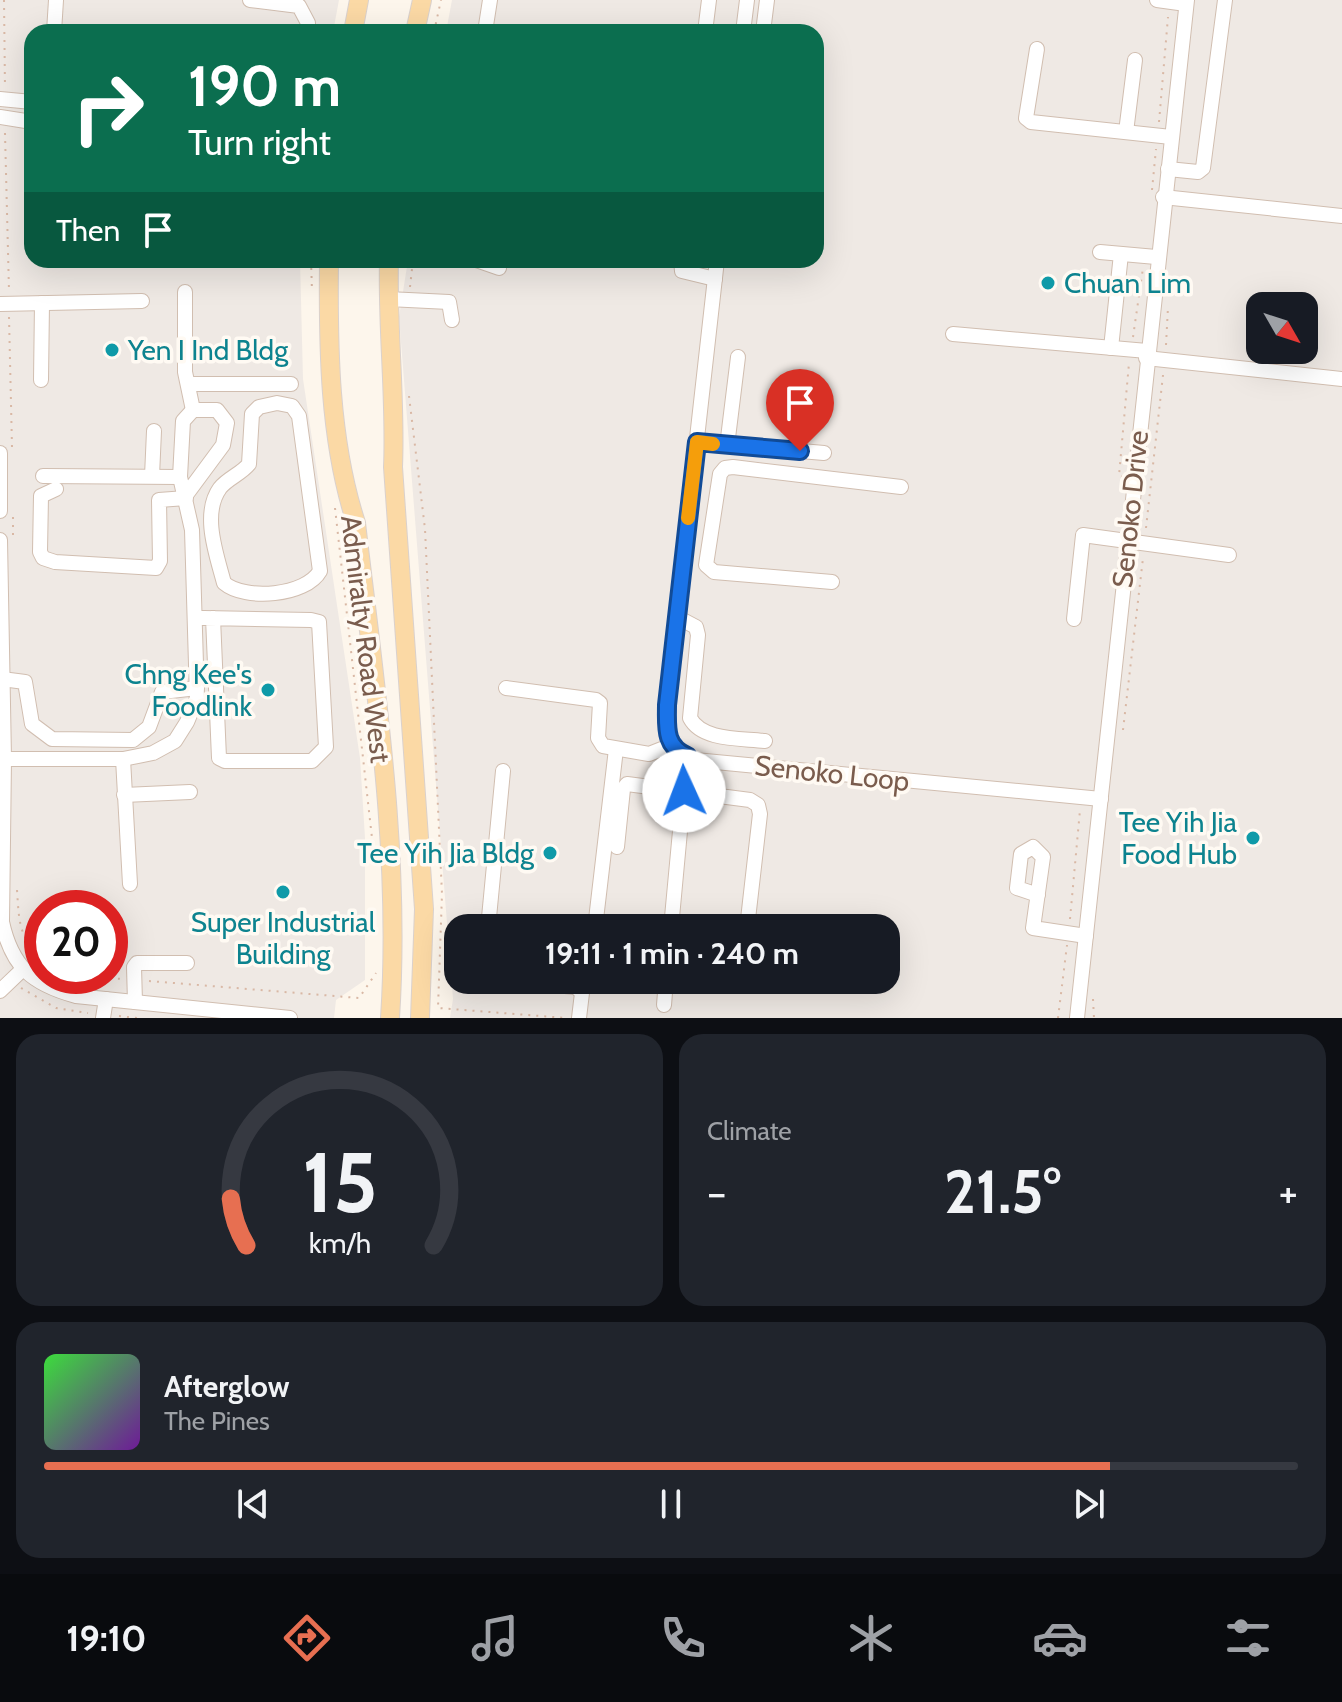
<!DOCTYPE html>
<html lang="en">
<head>
<meta charset="utf-8">
<style>
  :root { --surface:#171b24; --page:#20242c; --text:#f1f3f6; --muted:#9ea1a6; --line:#363941; --accent:#e76f51 }
  body { margin:0; font-family:Cabin,sans-serif; background:var(--page); color:var(--text); height:100vh; display:flex; flex-direction:column; font-size:30px; white-space:nowrap }
  * { box-sizing:border-box; margin:0 }
  p { font-size:26px; color:var(--muted) }
  .icon { flex:none; width:44px; height:44px; fill:none; stroke:currentColor; stroke-width:2; stroke-linecap:round; stroke-linejoin:round }
  .map { position:relative; height:1018px; overflow:hidden }
  .drawer { display:flex; flex-direction:column; gap:16px; padding:16px; background:#0d0f14; flex:1 }
  .drawer>* { flex:none }
  .top-card { position:absolute; left:24px; top:24px; width:800px; height:244px; border-radius:24px; box-shadow:0 8px 32px #0002; background:#0b6e4f; color:#fff; overflow:hidden }
  .needle { width:52px; rotate:129deg }
  .fabs { position:absolute; left:1246px; top:292px; display:grid; gap:16px }
  .fabs a { display:grid; place-items:center; width:72px; height:72px; border-radius:16px; background:var(--surface); box-shadow:0 8px 32px #0002; font-size:40px }
  .speed { position:absolute; left:24px; top:890px; display:flex; gap:16px; font-size:40px; font-weight:700; text-align:center }
  .speed>* { display:grid; place-content:center; width:104px; height:104px; border-radius:50%; background:var(--surface); box-shadow:0 8px 32px #0002; line-height:1 }
  .speed .limit { border:12px solid #d22; background:#fff; color:#111 }
  .pin { position:absolute; display:grid; place-items:center; width:68px; height:68px; color:#fff; margin:-82px -34px; border-radius:50% 50% 50% 0; rotate:-45deg; box-shadow:0 0 8px #0007 }
  .pin .icon { rotate:45deg }
  .me { position:absolute; width:88px; margin:-44px; rotate:358deg; stroke-linejoin:round; filter:drop-shadow(0 0 6px #0008) }
  .turn { display:flex; align-items:center; gap:28px; height:168px; padding:0 32px; font-size:36px }
  .turn .icon { width:104px; height:104px; stroke-width:2.5 }
  .turn b { display:block; font-size:56px; line-height:68px }
  .then { display:flex; align-items:center; height:76px; padding:0 32px; background:#0003; gap:16px; font-size:30px }
  .big { font-size:60px; font-weight:700; line-height:1.1 }
  .drawer .card { flex:1; display:flex; flex-direction:column; justify-content:center; gap:12px; min-width:0; padding:0 28px; border-radius:24px; background:var(--page) }
  .drawer .dial { align-items:center; gap:0 }
  .dial svg { height:208px; overflow:visible; fill:none; stroke:var(--line); stroke-width:7; stroke-linecap:round; text-anchor:middle }
  .dial text { fill:var(--text); stroke:none }
  .song { display:flex; align-items:center; gap:24px }
  .cover { width:96px; height:96px; border-radius:12px; background:linear-gradient(135deg,hsl(120 70% 55%),hsl(280 70% 35%)) }
  .played { height:8px; border-radius:4px; background:linear-gradient(90deg,var(--accent) 85%,var(--line) 85%) }
  .keys { display:flex; justify-content:space-around; direction:ltr }
  .heat { display:flex; justify-content:space-between; align-items:center; font-size:44px; direction:ltr }
  .drawer .tiles { flex:1; display:grid; gap:16px; grid-template-columns:1fr 1fr }
  .card:last-child { grid-column:span 2 }
  .trip { position:absolute; left:444px; top:914px; width:456px; height:80px; border-radius:24px; background:var(--surface); box-shadow:0 8px 32px #0002; font-weight:700; line-height:80px; text-align:center }
  .dock { display:flex; height:128px; justify-content:space-around; align-items:center; background:#090b0e; color:var(--muted) }
  .dock .icon { width:56px; height:56px }
  .dock .current { color:var(--accent) }
  .dock b { font-size:36px; color:var(--text) }
  .map>svg:first-child { display:block }
  .industrial { fill:#efe9e4; fill-rule:evenodd }
  .lines { fill:none; stroke-linecap:round; stroke-linejoin:round }
  .minor-casing { stroke:#d1beb0; stroke-width:16 }
  .major-casing { stroke:#dad1cd; stroke-width:20 }
  .path { stroke:#d9b8a5; stroke-width:2; stroke-dasharray:2 6; stroke-linecap:butt }
  .minor { stroke:#fff; stroke-width:14 }
  .major { stroke:#fbd9a5; stroke-width:18 }
  .route-casing { stroke:#114b97; stroke-width:20 }
  .route { stroke:#1a73e8; stroke-width:14 }
  .slow { stroke:#f59e0b; stroke-width:14 }
  .culture-dot { fill:#0f9aa8; stroke:#fffaf3; stroke-width:3 }
  .labels { text-anchor:middle; dominant-baseline:central; stroke-width:7; stroke-linejoin:round; paint-order:stroke }
  .culture-label { font-size:28px; fill:#0d838f; stroke:#fffaf3; text-anchor:end }
  .street-label { font-size:28px; fill:#7a5c4d; stroke:#fffaf3 }
</style>
</head>
<body>
<div class="map">
<svg width="1342" height="1018" viewBox="0 0 1342 1018">
  <rect width="100%" height="100%" fill="#fdf6ec"/>
  <g class="industrial">
    <path d="M0,0H339L333,32H32V260H300L303,379L360,758L365,838V980L336,1000L334,1018H0ZM42,908H110V976H42Z"/>
    <path d="M452,0H1342V1018H450L453,999L399,317L408,260H816V32H446ZM1260,306H1304V350H1260ZM458,928H886V980H458Z"/>
  </g>
  <g class="lines">
    <defs>
      <g id="minor">
        <path d="M250,0L299,6L308,23L307,32"/>
        <path d="M1157,0L1186,4"/>
        <path d="M54,32L56,0"/>
        <path d="M485,32L490,0"/>
        <path d="M705,32L709,0"/>
        <path d="M743,32L747,0"/>
        <path d="M763,32L767,0"/>
        <path d="M1037,49L1026,118L1031,122L1171,137"/>
        <path d="M0,99L32,102"/>
        <path d="M0,117L32,122"/>
        <path d="M1126,132L1135,60"/>
        <path d="M1168,169L1198,172L1203,168L1225,0"/>
        <path d="M1163,197L1342,216"/>
        <path d="M1100,252L1156,257"/>
        <path d="M476,260L499,268"/>
        <path d="M681,260L682,271L715,279"/>
        <path d="M717,260L667,705C667,736 664,746 695,760L1101,799"/>
        <path d="M185,292V372L193,410"/>
        <path d="M388,299L449,302L452,320"/>
        <path d="M0,304L142,301"/>
        <path d="M953,334L1147,351"/>
        <path d="M1111,348L1121,254"/>
        <path d="M1146,358L1342,379"/>
        <path d="M41,380L42,303"/>
        <path d="M189,384H291"/>
        <path d="M277,403L292,406L299,416L320,571C306,596 245,601 224,583C217,556 201,514 220,488C228,478 241,474 249,464L252,414L259,407Z"/>
        <path d="M697,442L824,453"/>
        <path d="M727,446L738,357"/>
        <path d="M0,453V511"/>
        <path d="M43,476L180,477"/>
        <path d="M152,476L154,431"/>
        <path d="M56,489L41,496L40,552L43,558L55,562L156,568L160,561L159,500L186,498"/>
        <path d="M0,540L4,759L2,922C12,967 32,984 76,996L290,1018"/>
        <path d="M832,582L714,572L706,565L720,474L725,468L733,467L901,487"/>
        <path d="M677,617L696,627L698,635L690,718C702,741 741,738 765,741"/>
        <path d="M195,618H204L311,620L319,622L326,747L312,761H225L219,758L213,618"/>
        <path d="M1074,619L1083,535L1229,555"/>
        <path d="M2,679L25,682L32,724L52,739L133,740L149,727L162,692L197,688"/>
        <path d="M506,688L596,700L600,703L598,738L603,746L649,754L672,745"/>
        <path d="M4,759H123L153,753L175,741L187,722L197,698L192,530L180,477L183,421L193,410H217L227,423L223,445L186,495"/>
        <path d="M123,759L130,884"/>
        <path d="M124,795L190,792"/>
        <path d="M617,847L623,789L627,784L750,800L758,805L760,814L747,928"/>
        <path d="M1038,895L1017,888L1021,854L1033,847L1043,857L1033,928L1086,936"/>
        <path d="M671,925L689,928"/>
        <path d="M488,928L503,771"/>
        <path d="M595,928L616,749"/>
        <path d="M671,928L687,756"/>
        <path d="M496,980L576,987L582,993L579,1018"/>
        <path d="M0,991L23,969"/>
        <path d="M135,1002L134,967L137,963H187"/>
        <path d="M664,1005L666,980"/>
        <path d="M103,1018L106,999"/>
        <path d="M1077,1018L1187,0"/>
      </g>
      <g id="major">
        <path d="M353,32L359,0"/>
        <path d="M415,32L422,0"/>
        <path d="M329,260C328,347 329,440 356,523C375,687 401,853 390,1018"/>
        <path d="M389,260C387,329 396,398 393,467L424,909L420,1018"/>
      </g>
    </defs>
    <use href="#minor" class="minor-casing"/>
    <use href="#major" class="major-casing"/>
    <g class="path">
      <path d="M4,0L5,87"/>
      <path d="M434,32L441,0"/>
      <path d="M1159,122L1168,17"/>
      <path d="M5,133L9,291"/>
      <path d="M1152,190L1156,149"/>
      <path d="M311,260L312,291"/>
      <path d="M410,287L413,260"/>
      <path d="M9,317L12,447"/>
      <path d="M1133,337L1143,268"/>
      <path d="M1166,345L1168,307"/>
      <path d="M409,396L425,529L442,894L438,1008L566,1018"/>
      <path d="M1123,477L1119,476L1129,363"/>
      <path d="M335,508L373,847"/>
      <path d="M13,517V535"/>
      <path d="M1146,528L1163,375"/>
      <path d="M1123,730L1143,558"/>
      <path d="M17,890C19,918 18,939 42,956"/>
      <path d="M1070,919L1080,810"/>
      <path d="M78,976L123,979"/>
      <path d="M149,981L359,998L376,973"/>
      <path d="M21,988L56,1008L88,1013"/>
      <path d="M1093,999L1094,1018"/>
      <path d="M119,1016L137,1018"/>
      <path d="M1058,1018L1067,945"/>
    </g>
    <use href="#minor" class="minor"/>
    <use href="#major" class="major"/>
  </g>
  <g class="lines">
    <defs>
      <path id="route" d="M684,791L687,756C664,746 667,727 667,705L697,442L800,451"/>
    </defs>
    <use href="#route" class="route-casing"/>
    <use href="#route" class="route"/>
    <path class="slow" d="M688,518L697,442L713,444"/>
  </g>
  <g class="culture-dot">
    <circle cx="1048" cy="283" r="8"/>
    <circle cx="112" cy="350" r="8"/>
    <circle cx="268" cy="690" r="8"/>
    <circle cx="1253" cy="838" r="8"/>
    <circle cx="550" cy="853" r="8"/>
    <circle cx="283" cy="892" r="8"/>
  </g>
  <g class="labels">
    <g class="culture-label">
      <text x="1064" y="283" text-anchor="start">Chuan Lim</text>
      <text x="128" y="350" text-anchor="start">Yen I Ind Bldg</text>
      <text x="252" y="674">Chng Kee's<tspan x="252" dy="32">Foodlink</tspan></text>
      <text x="1237" y="822">Tee Yih Jia<tspan x="1237" dy="32">Food Hub</tspan></text>
      <text x="534" y="853">Tee Yih Jia Bldg</text>
      <text x="283" y="922" text-anchor="middle">Super Industrial<tspan x="283" dy="32">Building</tspan></text>
    </g>
    <g class="street-label">
      <text transform="translate(1130 509) rotate(-84)">Senoko Drive</text>
      <text transform="translate(366 639) rotate(83)">Admiralty Road West</text>
      <text transform="translate(832 773) rotate(6)">Senoko Loop</text>
    </g>
  </g>
</svg>
<div class="fabs">
<a><svg class="needle" viewBox="-14 -14 28 28"><path d="M0-13l5 13h-10z" fill="#e53935"/><path d="M0 13l5-13h-10z" fill="#9ea1a6"/></svg></a>
</div>
<div class="speed"><div class="limit">20</div></div>
<div class="pin" style="left:800px;top:451px;background:#d93025"><svg class="icon" aria-label="arrive" viewBox="0 0 24 24"><path d="M6 21V4h12l-3 4 3 4H6"/></svg></div>
<svg class="me" style="left:684px;top:791px" viewBox="-20 -20 40 40"><circle r="19" fill="#fff"/><path d="M0-13L10 11 0 6-10 11z" fill="#1a73e8"/></svg>
<div class="trip">19:11 · 1 min · 240 m</div>
<div class="top-card">
<div class="turn"><svg class="icon" aria-label="right" viewBox="0 0 24 24"><path d="M7 20v-9h11M14 6l5 5-5 5"/></svg><div><b>190 m</b>Turn right</div></div>
<div class="then">Then<svg class="icon" aria-label="arrive" viewBox="0 0 24 24"><path d="M6 21V4h12l-3 4 3 4H6"/></svg></div>
</div>
</div>
<section class="drawer">
<div class="tiles">
<div class="card dial"><svg viewBox="0 0 100 80">
<path d="M14 69A42 42 0 1 1 86 69"/>
<path d="M14 69A42 42 0 0 1 8 51" stroke="#e76f51"/>
<text x="50" y="56" font-size="32" font-weight="700">15</text>
<text x="50" y="72" font-size="11">km/h</text>
</svg></div>
<div class="card"><p>Climate</p>
<div class="heat"><a>−</a><b class="big">21.5°</b><a>+</a></div>
</div>
<div class="card">
<div class="song"><i class="cover"></i><div><b>Afterglow</b><p>The Pines</p></div></div>
<div class="played"></div>
<div class="keys"><svg class="icon" aria-label="previous" viewBox="0 0 24 24"><path d="M18 5L8 12l10 7zM5 5v14"/></svg><svg class="icon" aria-label="pause" viewBox="0 0 24 24"><path d="M8 5v14M16 5v14"/></svg><svg class="icon" aria-label="next" viewBox="0 0 24 24"><path d="M6 5l10 7-10 7zM19 5v14"/></svg></div>
</div>
</div>
</section>
<nav class="dock">
<b>19:10</b>
<svg class="icon current" aria-label="directions" viewBox="0 0 24 24"><path d="M12 3l9 9-9 9-9-9zM9 14v-3h6M13 9l2 2-2 2"/></svg>
<svg class="icon" aria-label="music" viewBox="0 0 24 24"><path d="M9 18V5l10-2v13"/><circle cx="6" cy="18" r="3"/><circle cx="16" cy="16" r="3"/></svg>
<svg class="icon" aria-label="phone" viewBox="0 0 24 24"><path d="M5 4h4l2 5-3 2q2 4 5 5l2-3 5 2v4C11 20 4 13 5 4z"/></svg>
<svg class="icon" aria-label="climate" viewBox="0 0 24 24"><path d="M12 3v18M4 7l16 10M4 17L20 7"/></svg>
<svg class="icon" aria-label="car" viewBox="0 0 24 24"><path d="M5 17H2v-5l4-1 3-4h7l3 4 3 1v5h-3M9 17h6M6 11h13"/><circle cx="7" cy="17" r="2"/><circle cx="17" cy="17" r="2"/></svg>
<svg class="icon" aria-label="filters" viewBox="0 0 24 24"><path d="M4 7h16M4 17h16"/><circle cx="9" cy="7" r="2"/><circle cx="15" cy="17" r="2"/></svg>
</nav>
</body>
</html>
